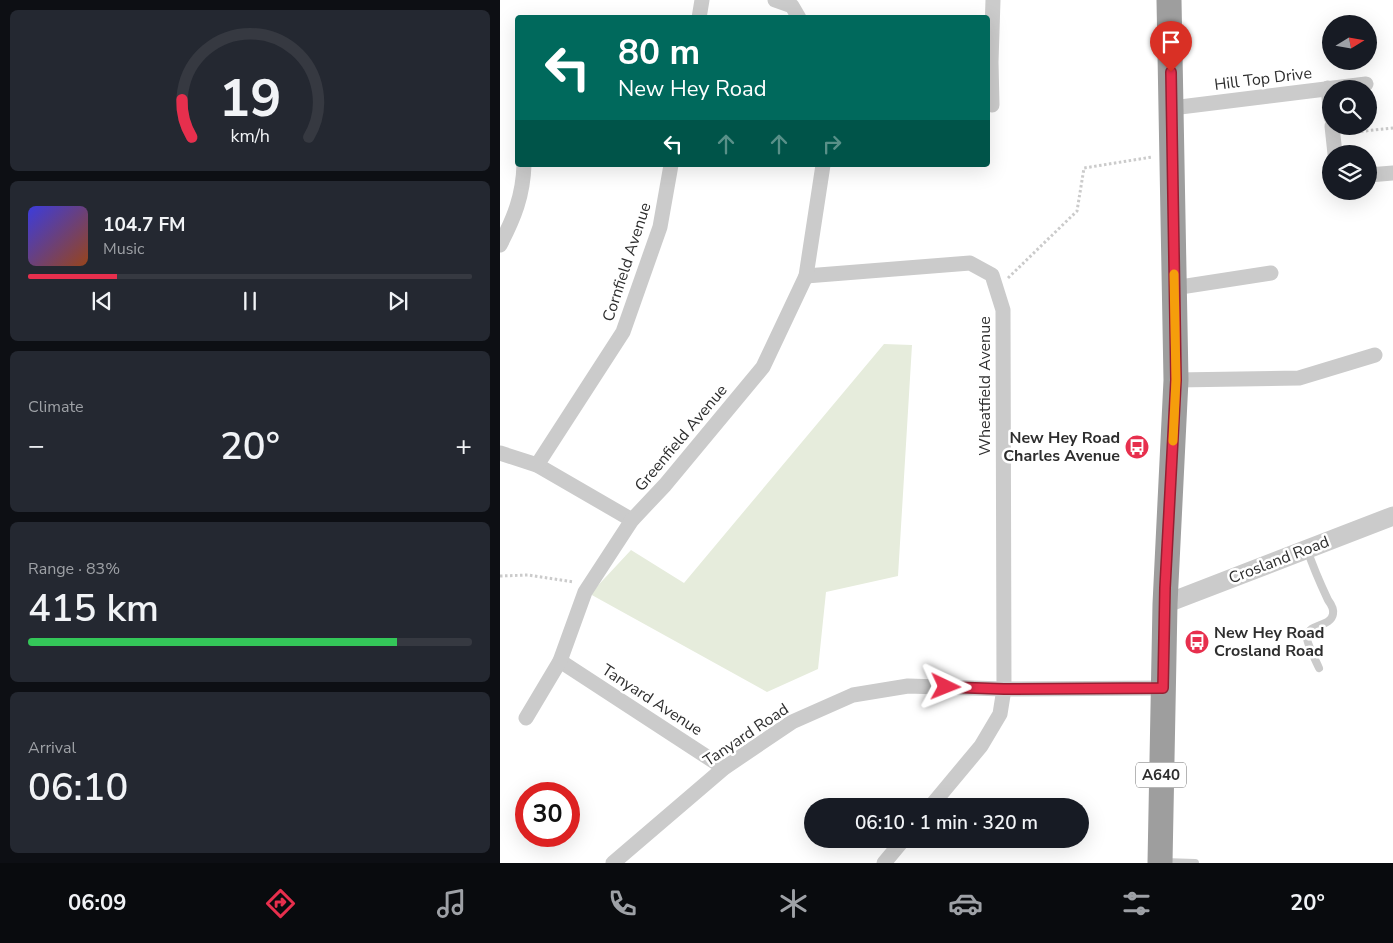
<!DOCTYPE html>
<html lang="en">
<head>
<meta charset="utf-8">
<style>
  :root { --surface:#171b24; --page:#242831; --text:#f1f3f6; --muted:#9ea1a6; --line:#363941; --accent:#e72f4d }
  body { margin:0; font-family:"Nunito Sans",sans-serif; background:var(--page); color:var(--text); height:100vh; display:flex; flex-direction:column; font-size:19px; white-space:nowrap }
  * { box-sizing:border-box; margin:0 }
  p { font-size:16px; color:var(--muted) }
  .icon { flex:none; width:28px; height:28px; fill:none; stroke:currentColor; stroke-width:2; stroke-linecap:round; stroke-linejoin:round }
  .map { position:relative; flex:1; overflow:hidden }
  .drawer { display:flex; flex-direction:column; gap:10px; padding:10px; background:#0d0f14; width:500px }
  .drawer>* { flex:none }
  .hud { position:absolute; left:15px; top:15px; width:475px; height:152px; border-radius:5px; box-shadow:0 5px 20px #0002; background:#00695c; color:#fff; overflow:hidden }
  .needle { width:32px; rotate:79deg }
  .tools { position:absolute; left:822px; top:15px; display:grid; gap:10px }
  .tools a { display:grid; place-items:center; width:55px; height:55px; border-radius:50%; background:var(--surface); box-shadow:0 5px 20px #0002; font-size:25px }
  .speed { position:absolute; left:15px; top:782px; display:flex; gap:10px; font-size:25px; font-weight:700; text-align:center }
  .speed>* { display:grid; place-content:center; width:65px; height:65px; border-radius:50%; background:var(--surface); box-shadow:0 5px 20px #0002; line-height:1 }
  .speed .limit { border:8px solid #d22; background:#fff; color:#111 }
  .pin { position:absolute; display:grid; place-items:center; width:42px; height:42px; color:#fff; margin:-51px -21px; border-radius:50% 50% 50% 0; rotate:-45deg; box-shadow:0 0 5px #0007 }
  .pin .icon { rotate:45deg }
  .me { position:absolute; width:55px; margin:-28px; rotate:92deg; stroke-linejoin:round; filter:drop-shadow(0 0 4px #0008) }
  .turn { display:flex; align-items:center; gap:18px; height:105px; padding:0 20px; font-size:22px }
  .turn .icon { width:65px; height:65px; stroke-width:2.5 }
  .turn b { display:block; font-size:35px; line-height:42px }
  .lanes { display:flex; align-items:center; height:48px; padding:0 20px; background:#0003; justify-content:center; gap:25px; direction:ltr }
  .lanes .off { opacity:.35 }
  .big { font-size:38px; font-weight:600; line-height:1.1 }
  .drawer .card { flex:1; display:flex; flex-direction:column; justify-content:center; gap:8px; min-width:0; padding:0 18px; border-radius:8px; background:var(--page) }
  .drawer .dial { align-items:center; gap:0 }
  .dial svg { height:130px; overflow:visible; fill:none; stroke:var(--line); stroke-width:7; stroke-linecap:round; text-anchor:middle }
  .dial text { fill:var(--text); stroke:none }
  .song { display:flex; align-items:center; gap:15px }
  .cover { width:60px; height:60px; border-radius:8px; background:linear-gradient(135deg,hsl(240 70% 55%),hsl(20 70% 35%)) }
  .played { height:5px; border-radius:2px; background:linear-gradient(90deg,var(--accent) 20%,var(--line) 20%) }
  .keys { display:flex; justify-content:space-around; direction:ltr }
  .heat { display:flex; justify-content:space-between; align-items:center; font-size:28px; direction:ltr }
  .charge { height:8px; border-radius:4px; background:linear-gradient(90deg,#34c759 83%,var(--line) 0) }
  .trip { position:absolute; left:304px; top:798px; width:285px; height:50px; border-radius:25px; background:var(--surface); box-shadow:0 5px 20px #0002; font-weight:600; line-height:50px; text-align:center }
  .dock { display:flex; height:80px; justify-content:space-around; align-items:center; background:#090b0e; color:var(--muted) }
  .dock .icon { width:35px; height:35px }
  .dock .active { color:var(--accent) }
  .dock b { font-size:22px; color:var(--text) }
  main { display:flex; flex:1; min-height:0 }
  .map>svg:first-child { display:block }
  .green { fill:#e6ecdc }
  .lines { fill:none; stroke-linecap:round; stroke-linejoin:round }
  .path { stroke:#cbcbcb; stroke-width:3; stroke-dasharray:2.5 2.5; stroke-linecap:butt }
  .service { stroke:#cbcbcb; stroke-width:8 }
  .minor { stroke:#cbcbcb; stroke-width:15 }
  .tertiary { stroke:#cbcbcb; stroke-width:19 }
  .trunk { stroke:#9e9e9e; stroke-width:25 }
  .route-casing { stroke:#961f32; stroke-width:12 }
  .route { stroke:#e72f4d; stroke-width:9 }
  .slow { stroke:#f59e0b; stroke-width:9 }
  .labels { text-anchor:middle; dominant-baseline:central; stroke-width:5; stroke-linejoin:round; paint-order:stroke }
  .shield { fill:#fff; stroke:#6d6d6d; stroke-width:1 }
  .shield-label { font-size:15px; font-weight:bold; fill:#2e2e2e }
  .street-label { font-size:16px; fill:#2e2e2e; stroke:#fff }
  .poi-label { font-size:16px; font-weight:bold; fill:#2e2e2e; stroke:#fff; text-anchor:end }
</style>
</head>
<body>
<main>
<section class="drawer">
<div class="card dial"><svg viewBox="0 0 100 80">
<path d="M14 69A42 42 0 1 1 86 69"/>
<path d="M14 69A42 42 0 0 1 8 46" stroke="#e72f4d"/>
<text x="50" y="56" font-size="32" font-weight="700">19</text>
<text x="50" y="72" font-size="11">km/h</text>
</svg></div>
<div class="card">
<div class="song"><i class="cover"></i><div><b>104.7 FM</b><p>Music</p></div></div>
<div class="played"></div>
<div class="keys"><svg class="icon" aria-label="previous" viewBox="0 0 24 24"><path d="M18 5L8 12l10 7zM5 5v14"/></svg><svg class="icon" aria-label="pause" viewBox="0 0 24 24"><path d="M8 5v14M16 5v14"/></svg><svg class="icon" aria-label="next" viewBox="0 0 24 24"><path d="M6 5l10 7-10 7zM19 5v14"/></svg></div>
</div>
<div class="card"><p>Climate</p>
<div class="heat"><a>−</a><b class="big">20°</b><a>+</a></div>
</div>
<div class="card"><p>Range · 83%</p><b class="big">415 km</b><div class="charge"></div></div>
<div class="card"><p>Arrival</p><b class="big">06:10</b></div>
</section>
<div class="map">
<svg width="893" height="863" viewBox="0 0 893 863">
  <rect width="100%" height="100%" fill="#fff"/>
  <path class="green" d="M384,344L412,345L398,576L326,592L318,669L267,692L90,594L131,550L184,583Z"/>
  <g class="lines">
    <g class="path">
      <path d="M846,133L893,128"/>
      <path d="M508,278L577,211L584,168L652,157"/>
      <path d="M0,576L28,575L74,582"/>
    </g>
    <g class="service">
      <path d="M807,549C813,567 820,583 828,600C831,604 834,609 833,614C831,628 805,623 807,639C809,648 815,659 819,668"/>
      <path d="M664,862L695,863"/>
    </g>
    <g class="minor">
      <path d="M275,0L292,6L299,18"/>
      <path d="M199,18L202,0"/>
      <path d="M828,88L831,117"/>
      <path d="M492,105L491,62L493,0"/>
      <path d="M672,108L866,84"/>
      <path d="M832,126L835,154"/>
      <path d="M869,175L893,173"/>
      <path d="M0,245C14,218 23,196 24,165"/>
      <path d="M306,276L470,263L492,275L503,310L504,689L500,714L481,746L431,806"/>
      <path d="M674,288L771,273"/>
      <path d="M676,380L799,378L875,355"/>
      <path d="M0,453L37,465L132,520"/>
      <path d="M37,465L123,332L160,227L171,165"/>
      <path d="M60,661L224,768"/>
      <path d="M26,718L60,661L85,592L132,520L165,485L263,367L306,276L323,165"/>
      <path d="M113,863L224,768L292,722L353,695L408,686L504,689L663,688"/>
      <path d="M384,863L404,839"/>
    </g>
    <path class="tertiary" d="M665,604L893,516"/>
    <path class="trunk" d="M660,863L665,604L676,380L669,0"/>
  </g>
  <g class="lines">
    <defs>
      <path id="route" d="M446,687L504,689L663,688L665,588L676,380L671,72"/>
    </defs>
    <use href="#route" class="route-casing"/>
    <use href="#route" class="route"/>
    <path class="slow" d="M673,441L676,380L674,274"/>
  </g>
  <defs>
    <symbol id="bus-disc" viewBox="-11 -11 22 22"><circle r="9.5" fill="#e72f4d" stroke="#fff"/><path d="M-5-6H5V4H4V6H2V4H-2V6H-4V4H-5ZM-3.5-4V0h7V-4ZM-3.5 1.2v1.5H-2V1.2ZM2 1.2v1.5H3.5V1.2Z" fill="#fff"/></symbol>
  </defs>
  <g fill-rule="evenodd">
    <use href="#bus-disc" x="623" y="433" width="28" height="28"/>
    <use href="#bus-disc" x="683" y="628" width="28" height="28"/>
  </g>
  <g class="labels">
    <rect class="shield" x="636" y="762.5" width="50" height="25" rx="4"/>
    <g class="shield-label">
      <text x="661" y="775">A640</text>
    </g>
    <g class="street-label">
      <text transform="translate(763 79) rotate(-7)">Hill Top Drive</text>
      <text transform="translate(127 262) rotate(-72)">Cornfield Avenue</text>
      <text transform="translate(485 386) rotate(-90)">Wheatfield Avenue</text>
      <text transform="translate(181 438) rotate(-50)">Greenfield Avenue</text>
      <text transform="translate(779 560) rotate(-21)">Crosland Road</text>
      <text transform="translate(152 700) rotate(33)">Tanyard Avenue</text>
      <text transform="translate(246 735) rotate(-34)">Tanyard Road</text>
    </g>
    <g class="poi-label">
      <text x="620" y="438">New Hey Road<tspan x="620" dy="18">Charles Avenue</tspan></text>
      <text x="714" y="633" text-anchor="start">New Hey Road<tspan x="714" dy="18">Crosland Road</tspan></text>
    </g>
  </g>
</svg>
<div class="tools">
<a><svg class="needle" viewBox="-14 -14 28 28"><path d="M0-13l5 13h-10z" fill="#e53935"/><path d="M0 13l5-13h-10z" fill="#9ea1a6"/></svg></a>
<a><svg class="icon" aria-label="search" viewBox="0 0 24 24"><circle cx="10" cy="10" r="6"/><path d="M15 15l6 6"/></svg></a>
<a><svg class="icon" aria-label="layers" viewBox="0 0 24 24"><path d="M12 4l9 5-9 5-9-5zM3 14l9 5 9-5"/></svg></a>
</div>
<div class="speed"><div class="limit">30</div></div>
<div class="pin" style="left:671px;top:72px;background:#d93025"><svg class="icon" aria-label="arrive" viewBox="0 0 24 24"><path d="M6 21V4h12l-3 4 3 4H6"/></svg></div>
<svg class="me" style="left:446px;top:687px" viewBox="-20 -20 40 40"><path d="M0-17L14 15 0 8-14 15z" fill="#e72f4d" stroke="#fff" stroke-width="4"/></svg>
<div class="trip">06:10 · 1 min · 320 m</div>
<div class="hud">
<div class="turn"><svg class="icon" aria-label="left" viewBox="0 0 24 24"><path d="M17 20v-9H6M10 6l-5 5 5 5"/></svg><div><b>80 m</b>New Hey Road</div></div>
<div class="lanes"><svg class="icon" aria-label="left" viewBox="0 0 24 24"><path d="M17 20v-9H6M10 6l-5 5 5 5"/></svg><svg class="icon off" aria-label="ahead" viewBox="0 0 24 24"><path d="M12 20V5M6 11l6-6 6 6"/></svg><svg class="icon off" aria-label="ahead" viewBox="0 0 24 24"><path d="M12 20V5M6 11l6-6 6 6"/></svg><svg class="icon off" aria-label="right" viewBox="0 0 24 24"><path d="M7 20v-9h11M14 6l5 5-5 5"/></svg></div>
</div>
</div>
</main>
<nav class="dock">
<b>06:09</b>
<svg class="icon active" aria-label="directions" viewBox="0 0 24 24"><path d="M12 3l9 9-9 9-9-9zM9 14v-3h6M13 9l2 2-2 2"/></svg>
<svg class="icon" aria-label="music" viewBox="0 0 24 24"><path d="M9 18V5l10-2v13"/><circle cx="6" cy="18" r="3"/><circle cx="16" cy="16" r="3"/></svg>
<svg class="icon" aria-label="phone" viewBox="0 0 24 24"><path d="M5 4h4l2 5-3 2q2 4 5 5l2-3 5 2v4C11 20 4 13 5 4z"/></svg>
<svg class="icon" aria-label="climate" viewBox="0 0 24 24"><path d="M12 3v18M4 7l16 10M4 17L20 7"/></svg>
<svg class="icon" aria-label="car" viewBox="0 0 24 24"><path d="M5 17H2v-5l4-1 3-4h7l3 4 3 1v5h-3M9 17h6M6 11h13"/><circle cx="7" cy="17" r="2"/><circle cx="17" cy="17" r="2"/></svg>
<svg class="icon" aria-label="filters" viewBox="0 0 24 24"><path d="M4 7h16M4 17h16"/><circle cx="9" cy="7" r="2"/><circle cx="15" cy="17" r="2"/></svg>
<b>20°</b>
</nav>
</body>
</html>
